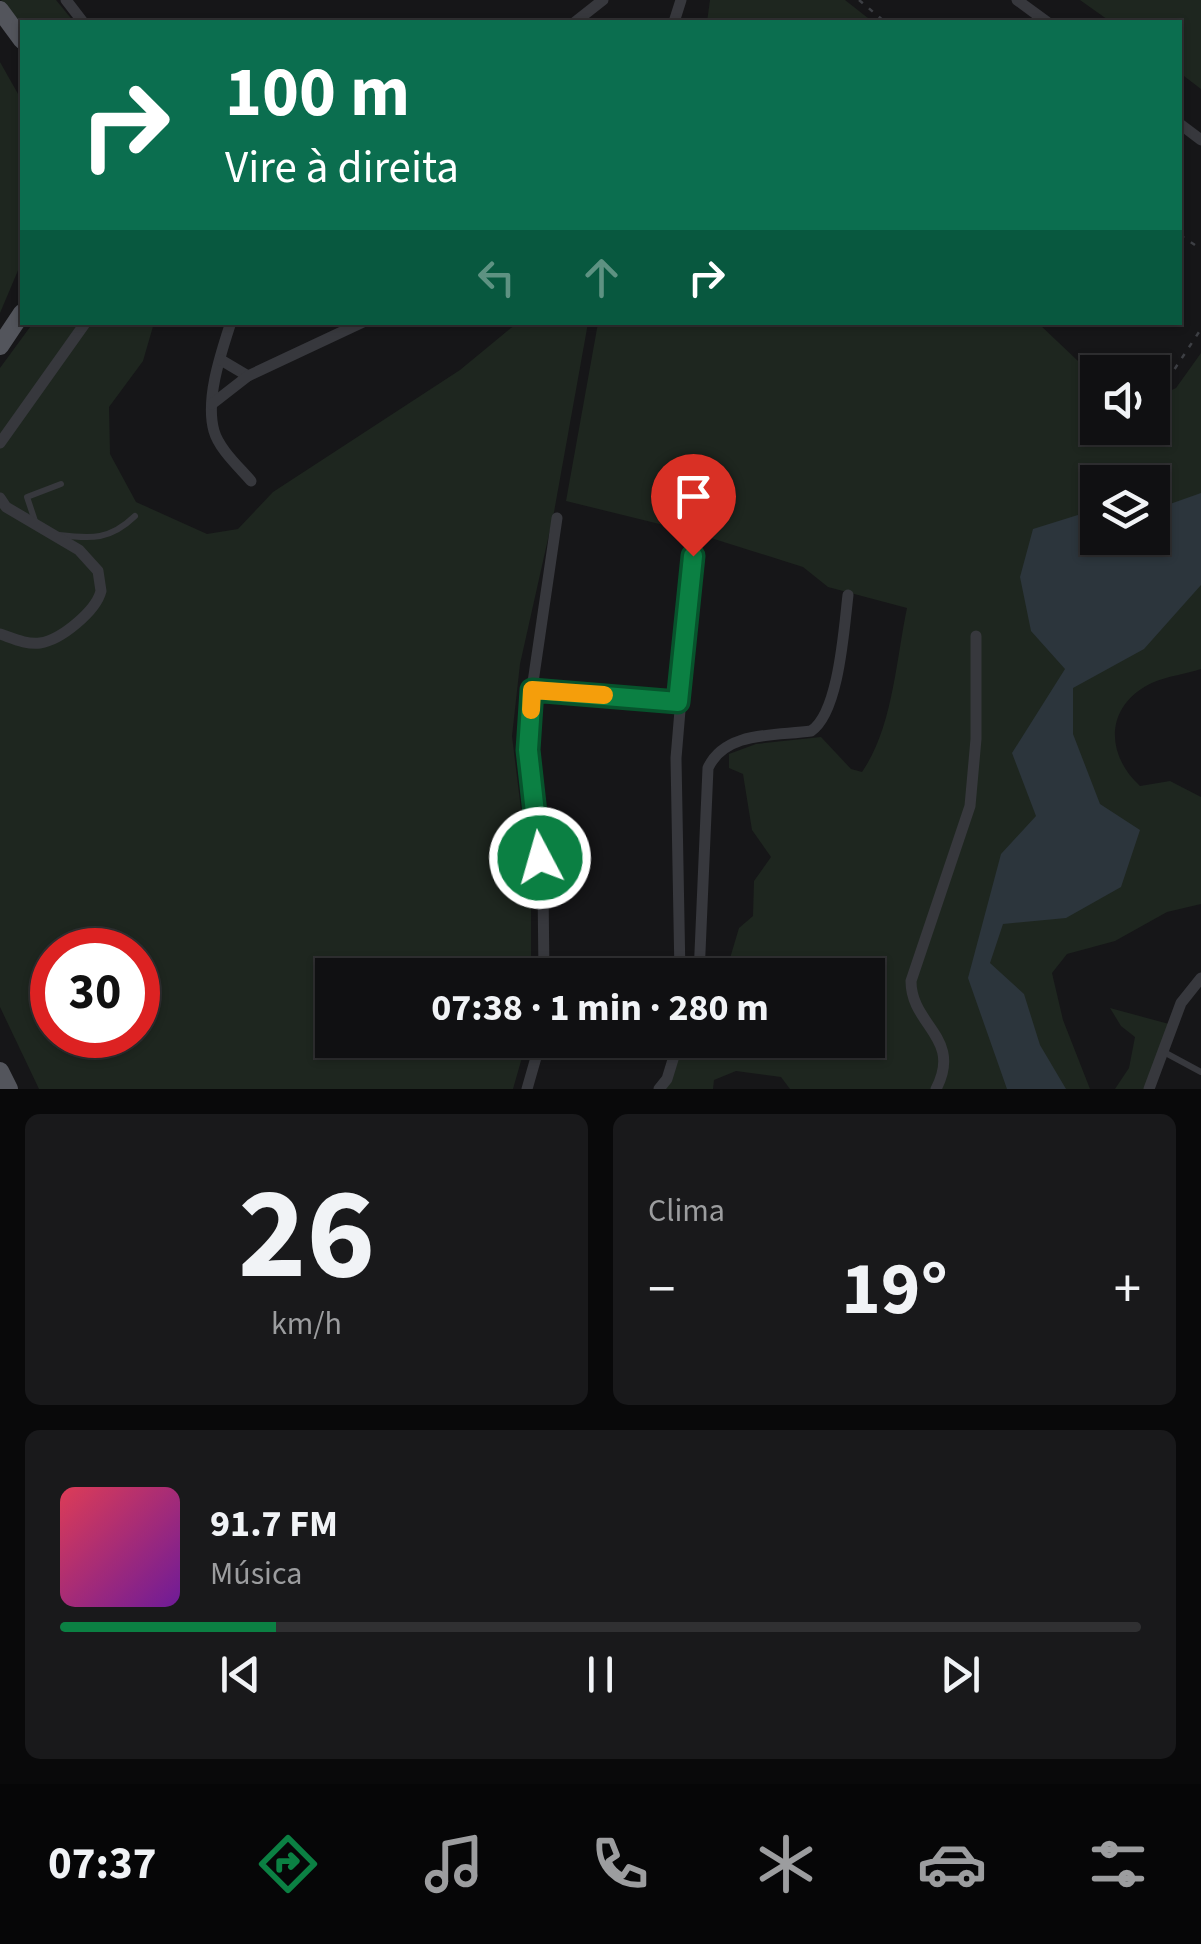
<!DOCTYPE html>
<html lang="pt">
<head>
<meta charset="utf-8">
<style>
  :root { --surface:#101012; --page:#19191b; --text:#f1f3f6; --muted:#9c9d9f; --line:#303032; --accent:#0b8043 }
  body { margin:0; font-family:"Source Sans 3",sans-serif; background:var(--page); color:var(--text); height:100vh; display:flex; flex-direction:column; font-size:38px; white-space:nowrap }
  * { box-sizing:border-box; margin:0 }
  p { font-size:32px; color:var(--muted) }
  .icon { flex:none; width:55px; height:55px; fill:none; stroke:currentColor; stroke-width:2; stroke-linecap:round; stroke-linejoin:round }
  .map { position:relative; height:1089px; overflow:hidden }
  .sheet { display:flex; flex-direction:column; gap:25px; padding:25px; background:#09090a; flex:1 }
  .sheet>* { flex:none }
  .banner { position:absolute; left:20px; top:20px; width:1162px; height:305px; border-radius:0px; box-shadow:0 2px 8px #0004,0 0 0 2px var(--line); background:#0b6e4f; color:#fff; overflow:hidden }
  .controls { position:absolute; left:1080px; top:355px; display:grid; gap:20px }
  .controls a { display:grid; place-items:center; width:90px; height:90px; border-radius:0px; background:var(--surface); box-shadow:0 2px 8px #0004,0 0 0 2px var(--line); font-size:50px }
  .speed { position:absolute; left:30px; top:928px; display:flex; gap:20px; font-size:50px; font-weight:700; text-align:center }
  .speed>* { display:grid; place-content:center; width:130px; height:130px; border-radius:50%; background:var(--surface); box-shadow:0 2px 8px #0004,0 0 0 2px var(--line); line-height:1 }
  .speed .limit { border:15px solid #d22; background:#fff; color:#111 }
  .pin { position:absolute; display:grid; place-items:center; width:85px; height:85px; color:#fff; margin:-102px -42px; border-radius:50% 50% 50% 0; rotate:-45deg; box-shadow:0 0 10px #0007 }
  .pin .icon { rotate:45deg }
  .me { position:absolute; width:110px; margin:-55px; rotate:354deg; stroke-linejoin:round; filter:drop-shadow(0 0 8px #0008) }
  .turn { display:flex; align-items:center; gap:35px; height:210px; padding:0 40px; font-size:45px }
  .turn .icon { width:130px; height:130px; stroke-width:2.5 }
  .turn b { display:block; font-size:70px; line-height:85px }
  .lanes { display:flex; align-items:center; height:95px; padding:0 40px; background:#0003; justify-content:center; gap:50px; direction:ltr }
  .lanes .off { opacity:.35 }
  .big { font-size:75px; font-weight:700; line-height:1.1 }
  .sheet .tile { flex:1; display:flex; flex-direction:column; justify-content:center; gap:15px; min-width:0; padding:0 35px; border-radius:15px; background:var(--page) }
  .sheet .dial { align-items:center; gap:0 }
  .dial b { font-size:130px; line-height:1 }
  .song { display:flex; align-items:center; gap:30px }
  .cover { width:120px; height:120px; border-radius:15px; background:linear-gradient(135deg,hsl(350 70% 55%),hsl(280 70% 35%)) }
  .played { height:10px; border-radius:5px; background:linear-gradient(90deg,var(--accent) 20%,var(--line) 20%) }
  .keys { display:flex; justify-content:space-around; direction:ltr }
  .heat { display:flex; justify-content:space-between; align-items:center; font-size:55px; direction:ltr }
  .sheet .tiles { flex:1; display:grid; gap:25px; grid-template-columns:1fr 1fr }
  .tile:last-child { grid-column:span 2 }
  .trip { position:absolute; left:315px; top:958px; width:570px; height:100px; border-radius:0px; background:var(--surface); box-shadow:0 2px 8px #0004,0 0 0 2px var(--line); font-weight:700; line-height:100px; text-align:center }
  .tabs { display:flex; height:160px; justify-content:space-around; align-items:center; background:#060607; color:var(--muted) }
  .tabs .icon { width:70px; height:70px }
  .tabs .current { color:var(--accent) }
  .tabs b { font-size:45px; color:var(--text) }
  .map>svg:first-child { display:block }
  .green { fill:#1e261f; fill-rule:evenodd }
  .water { fill:#2c353c }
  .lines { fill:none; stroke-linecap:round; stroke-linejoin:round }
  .path { stroke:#3d3f44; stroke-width:2.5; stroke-dasharray:5 8; stroke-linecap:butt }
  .lane { stroke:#37383d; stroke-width:6 }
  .street { stroke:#37383d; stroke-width:11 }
  .primary { stroke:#53555c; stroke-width:18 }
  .route-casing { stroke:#07532c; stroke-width:25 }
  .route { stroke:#0b8043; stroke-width:18 }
  .slow { stroke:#f59e0b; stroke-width:18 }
</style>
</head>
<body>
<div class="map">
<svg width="1201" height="1089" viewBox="0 0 1201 1089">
  <rect width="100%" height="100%" fill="#161618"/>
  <g class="green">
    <path d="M1,0H56L74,22L22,24Z"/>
    <path d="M710,0H845L873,22H707Z"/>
    <path d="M1080,0H1201V89L1180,73V22H1111Z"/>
    <path d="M0,62L22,101V261L0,313Z"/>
    <path d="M33,323H154L143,361L109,407L110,454L136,502L207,534L238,529L273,492L460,370L517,323H588L554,512L520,664L512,736L531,891V975H332V1040H527L513,1089H39L0,1007V368ZM52,950H138V1035H52Z"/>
    <path d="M598,323H1038L1097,379L1098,428H1152L1153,399L1176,388L1201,353V669C1186,674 1168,676 1154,682C1105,704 1104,753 1140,786L1170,781L1201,797V904L1167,912L1115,941L1067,954L1052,973L1063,1020L1090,1089H790L781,1077L736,1071L714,1080L713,1089H662L684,1040H868V975H725L739,928L753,916L754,881L771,857L752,830L743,774L729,768V754L756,744L821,737L851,769L862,772C893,727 896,660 907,608L828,587L803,567L692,532L566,501ZM1098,482H1152V538H1098Z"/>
    <path d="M1110,1008L1169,1024L1147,1089H1115L1129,1068L1135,1037L1121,1026Z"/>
  </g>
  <path class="water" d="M1201,493V585L1144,649L1073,688V734L1100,804L1140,830L1121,887L1066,918L1003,924L990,963L1024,994L1040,1045L1066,1089H1007L968,978L1001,854L1036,816L1012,753L1065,669L1031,631L1020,577L1033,529L1097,509L1098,538H1152L1153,510Z"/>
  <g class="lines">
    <g class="path">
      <path d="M859,0L885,22"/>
      <path d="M1180,235L1201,249"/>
      <path d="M1106,360L1121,372"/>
      <path d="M1152,380L1172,373L1201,329"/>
    </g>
    <g class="lane">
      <path d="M36,524L27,497L61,484"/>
      <path d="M59,535C92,539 110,540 135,516"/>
      <path d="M1162,1051L1201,1072"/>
    </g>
    <g class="street">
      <path d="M66,0L83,22"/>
      <path d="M1017,0L1047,22"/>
      <path d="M575,22L603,0"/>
      <path d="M674,22L681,0"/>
      <path d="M1180,124L1201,140"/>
      <path d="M231,322C221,353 205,399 214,431C219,449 239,467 251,481"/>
      <path d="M221,360L248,376"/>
      <path d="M212,404L248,376L363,322"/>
      <path d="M0,443L86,322"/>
      <path d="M0,498L6,507L79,550L98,571L101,591C96,611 61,640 40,643C27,645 12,638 0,634"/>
      <path d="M532,689L678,702"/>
      <path d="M544,975L543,887L528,750L532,689L557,518"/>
      <path d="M680,975L676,758L693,556"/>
      <path d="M699,975L708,768C725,731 774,736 811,731C839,713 844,628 848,595"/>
      <path d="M527,1089L541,1040"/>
      <path d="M659,1089L667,1079L679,1040"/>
      <path d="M936,1089C963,1037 911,1026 911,981L970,806L976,739V636"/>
      <path d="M1149,1089L1181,1003L1201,978"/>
    </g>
    <g class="primary">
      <path d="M0,10L22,40"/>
      <path d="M0,346L22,313"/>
      <path d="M0,1071L9,1089"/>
    </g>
  </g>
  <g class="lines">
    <defs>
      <path id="route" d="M540,858L528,750L532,690L678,702L693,556"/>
    </defs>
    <use href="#route" class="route-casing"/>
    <use href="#route" class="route"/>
    <path class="slow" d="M531,710L532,690L604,695"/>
  </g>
</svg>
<div class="controls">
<a><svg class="icon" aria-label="sound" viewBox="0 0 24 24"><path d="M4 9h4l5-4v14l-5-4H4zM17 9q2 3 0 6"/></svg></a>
<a><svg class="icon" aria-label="layers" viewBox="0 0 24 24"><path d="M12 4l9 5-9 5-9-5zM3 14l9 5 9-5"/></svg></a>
</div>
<div class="speed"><div class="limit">30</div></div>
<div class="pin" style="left:693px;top:556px;background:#d93025"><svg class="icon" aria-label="arrive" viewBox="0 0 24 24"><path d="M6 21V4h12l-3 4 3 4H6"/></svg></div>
<svg class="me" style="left:540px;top:858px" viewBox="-20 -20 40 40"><circle r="17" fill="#0b8043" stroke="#fff" stroke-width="3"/><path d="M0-11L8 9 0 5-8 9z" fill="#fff"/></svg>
<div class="trip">07:38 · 1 min · 280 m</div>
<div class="banner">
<div class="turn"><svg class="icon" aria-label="right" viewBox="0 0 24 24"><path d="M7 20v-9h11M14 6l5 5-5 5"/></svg><div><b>100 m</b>Vire à direita</div></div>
<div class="lanes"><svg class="icon off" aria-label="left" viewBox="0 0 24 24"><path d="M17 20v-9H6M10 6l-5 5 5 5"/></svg><svg class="icon off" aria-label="ahead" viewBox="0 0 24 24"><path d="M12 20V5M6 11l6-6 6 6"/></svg><svg class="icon" aria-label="right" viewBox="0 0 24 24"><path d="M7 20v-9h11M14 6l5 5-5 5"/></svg></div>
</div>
</div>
<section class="sheet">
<div class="tiles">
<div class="tile dial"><b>26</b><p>km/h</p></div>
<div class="tile"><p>Clima</p>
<div class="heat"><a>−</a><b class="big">19°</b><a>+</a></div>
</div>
<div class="tile">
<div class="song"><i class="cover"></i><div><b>91.7 FM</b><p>Música</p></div></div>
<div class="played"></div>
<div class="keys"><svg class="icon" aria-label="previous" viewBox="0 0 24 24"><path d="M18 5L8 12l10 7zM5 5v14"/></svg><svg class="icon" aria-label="pause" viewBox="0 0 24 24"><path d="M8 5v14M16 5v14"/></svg><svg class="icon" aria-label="next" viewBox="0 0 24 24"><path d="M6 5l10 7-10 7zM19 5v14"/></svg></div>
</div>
</div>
</section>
<nav class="tabs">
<b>07:37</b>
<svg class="icon current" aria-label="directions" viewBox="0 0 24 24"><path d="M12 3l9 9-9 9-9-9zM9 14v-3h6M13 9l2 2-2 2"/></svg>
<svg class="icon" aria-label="music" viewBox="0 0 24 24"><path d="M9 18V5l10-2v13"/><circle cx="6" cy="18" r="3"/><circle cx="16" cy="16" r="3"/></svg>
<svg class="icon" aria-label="phone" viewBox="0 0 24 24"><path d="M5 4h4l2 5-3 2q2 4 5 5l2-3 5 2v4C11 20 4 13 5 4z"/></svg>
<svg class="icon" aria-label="climate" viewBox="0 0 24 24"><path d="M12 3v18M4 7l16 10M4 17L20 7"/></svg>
<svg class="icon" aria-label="car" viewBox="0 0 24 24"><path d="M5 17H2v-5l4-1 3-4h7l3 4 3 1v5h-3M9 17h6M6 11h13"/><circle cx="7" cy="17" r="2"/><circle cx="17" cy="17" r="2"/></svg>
<svg class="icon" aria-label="filters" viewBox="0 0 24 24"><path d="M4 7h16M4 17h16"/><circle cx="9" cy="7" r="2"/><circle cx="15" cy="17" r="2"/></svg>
</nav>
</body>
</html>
